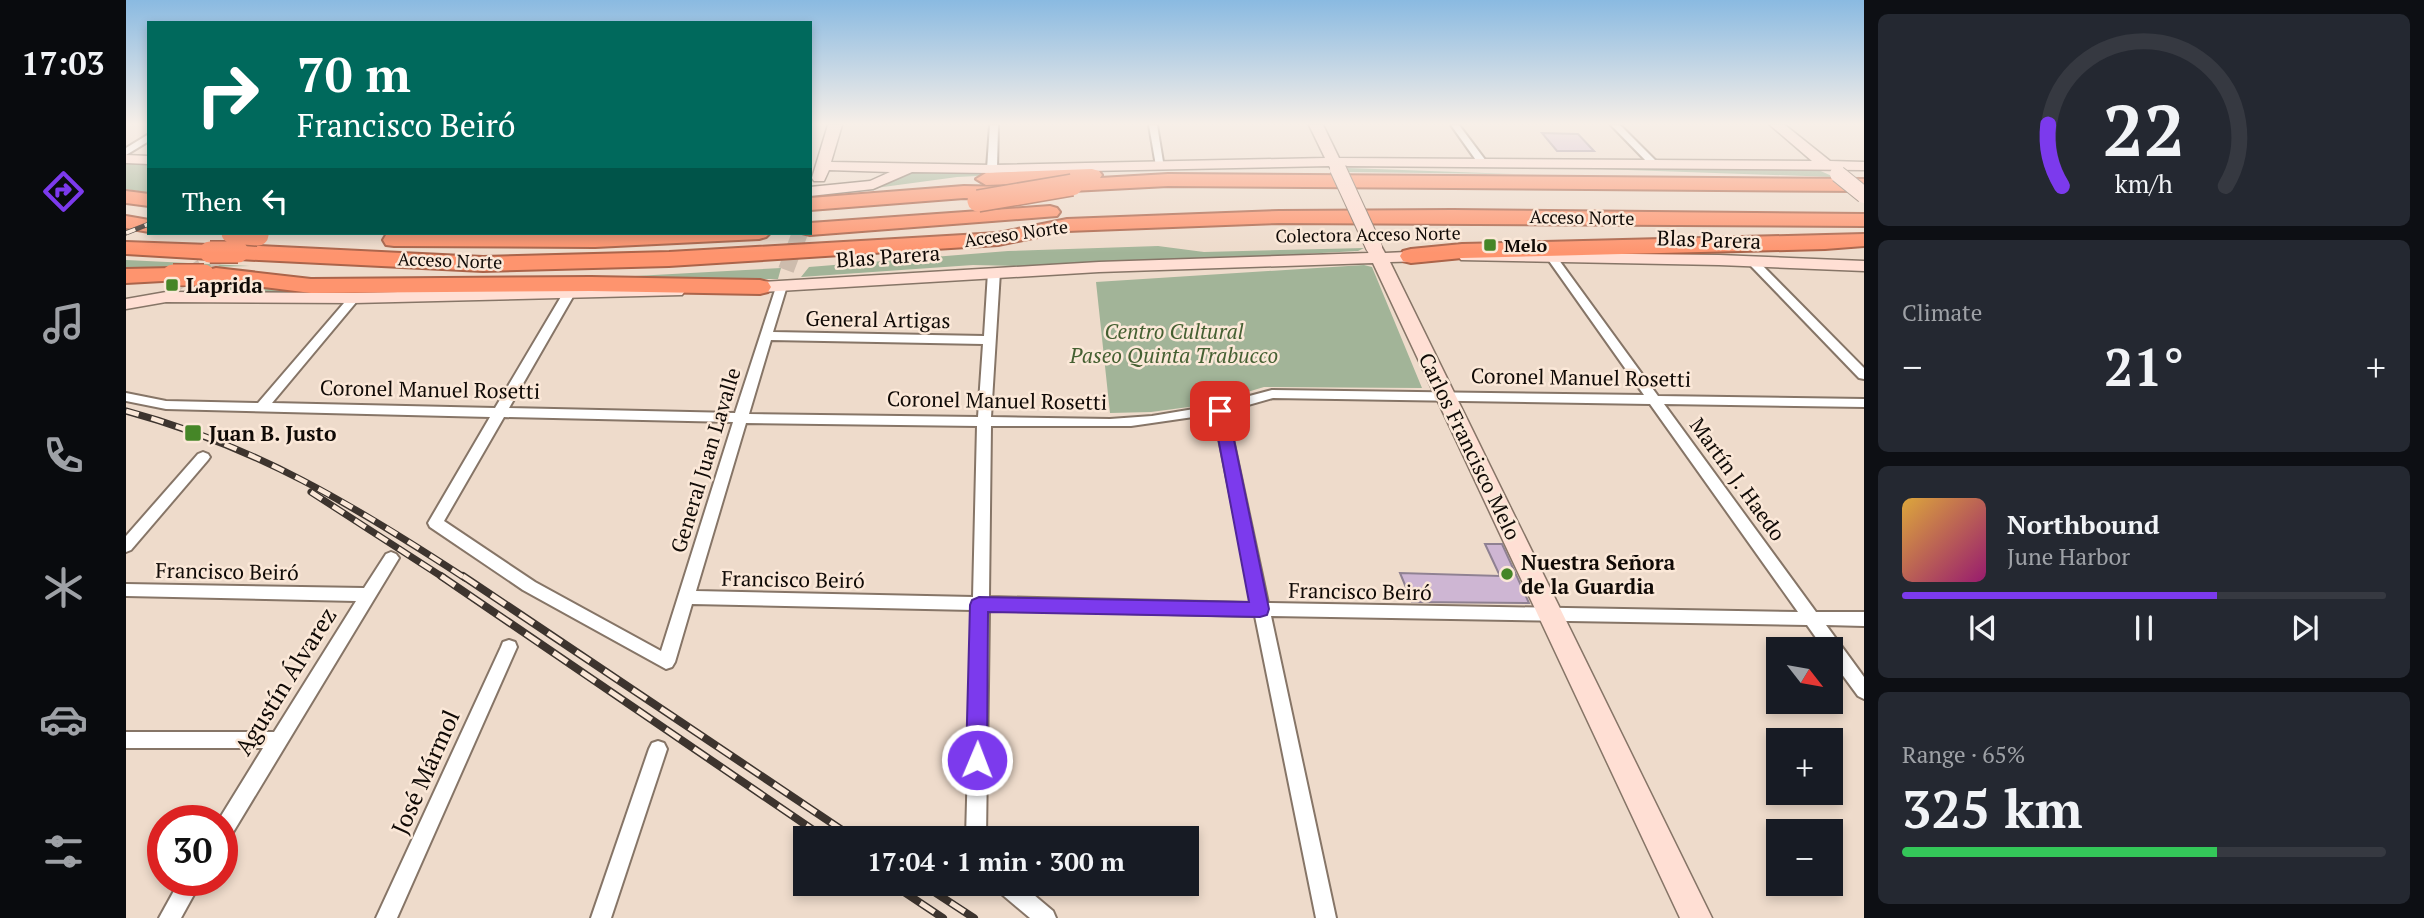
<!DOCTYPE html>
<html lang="en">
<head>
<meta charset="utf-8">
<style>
  :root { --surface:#171b24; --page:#242831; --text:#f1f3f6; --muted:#9ea1a6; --line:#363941; --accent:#7c3aed }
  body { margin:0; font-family:"PT Serif",serif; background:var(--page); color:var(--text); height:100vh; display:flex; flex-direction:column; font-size:26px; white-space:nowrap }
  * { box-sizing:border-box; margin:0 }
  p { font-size:23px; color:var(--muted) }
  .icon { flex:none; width:38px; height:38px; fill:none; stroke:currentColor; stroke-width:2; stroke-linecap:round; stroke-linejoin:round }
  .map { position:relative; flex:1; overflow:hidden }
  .side { display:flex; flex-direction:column; gap:14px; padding:14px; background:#0d0f14; width:560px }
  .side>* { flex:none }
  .hud { position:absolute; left:21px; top:21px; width:665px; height:214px; border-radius:0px; box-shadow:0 4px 10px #0003; background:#00695c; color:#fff; overflow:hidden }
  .needle { width:46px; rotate:121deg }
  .tools { position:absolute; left:1640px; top:637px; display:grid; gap:14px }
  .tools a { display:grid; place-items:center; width:77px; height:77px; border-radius:0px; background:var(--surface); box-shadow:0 4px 10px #0003; font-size:35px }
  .speed { position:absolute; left:21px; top:805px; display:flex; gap:14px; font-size:35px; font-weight:700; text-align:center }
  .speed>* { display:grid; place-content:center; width:91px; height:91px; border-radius:50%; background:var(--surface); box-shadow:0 4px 10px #0003; line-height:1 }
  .speed .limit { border:10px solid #d22; background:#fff; color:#111 }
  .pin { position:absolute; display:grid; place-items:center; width:60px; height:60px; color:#fff; margin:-30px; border-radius:14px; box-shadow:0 4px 10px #0006 }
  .me { position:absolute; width:77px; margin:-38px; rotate:1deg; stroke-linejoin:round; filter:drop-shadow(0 0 5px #0008) }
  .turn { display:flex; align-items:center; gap:24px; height:147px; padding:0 35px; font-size:32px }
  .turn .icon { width:91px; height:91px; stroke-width:2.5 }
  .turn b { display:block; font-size:49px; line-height:60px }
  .then { display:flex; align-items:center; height:66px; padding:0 35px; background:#0003; gap:14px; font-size:26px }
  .big { font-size:52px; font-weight:700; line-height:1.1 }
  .side .tile { flex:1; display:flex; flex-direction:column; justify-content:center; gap:10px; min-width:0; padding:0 24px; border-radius:10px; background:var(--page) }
  .side .dial { align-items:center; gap:0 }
  .dial svg { height:182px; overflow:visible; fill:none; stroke:var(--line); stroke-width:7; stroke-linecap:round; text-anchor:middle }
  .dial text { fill:var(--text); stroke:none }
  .song { display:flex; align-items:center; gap:21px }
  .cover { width:84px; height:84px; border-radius:10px; background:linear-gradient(135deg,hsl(40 70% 55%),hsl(320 70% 35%)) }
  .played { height:7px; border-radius:4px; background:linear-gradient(90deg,var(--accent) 65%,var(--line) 65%) }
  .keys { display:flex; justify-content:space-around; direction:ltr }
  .heat { display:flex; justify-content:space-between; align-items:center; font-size:38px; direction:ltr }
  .charge { height:10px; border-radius:5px; background:linear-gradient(90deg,#34c759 65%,var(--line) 0) }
  .trip { position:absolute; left:667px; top:826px; width:406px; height:70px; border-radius:0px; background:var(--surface); box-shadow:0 4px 10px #0003; font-weight:700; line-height:70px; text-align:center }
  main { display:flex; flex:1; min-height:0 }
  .menu { display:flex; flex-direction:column; width:126px; justify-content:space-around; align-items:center; background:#090b0e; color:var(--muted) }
  .menu .icon { width:49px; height:49px }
  .menu .selected { color:var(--accent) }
  .menu b { font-size:32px; color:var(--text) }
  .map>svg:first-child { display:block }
  .green { fill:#a2b498 }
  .building { fill:#ceb6d3; stroke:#8f8192; stroke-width:2 }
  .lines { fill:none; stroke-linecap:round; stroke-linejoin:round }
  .secondary-tunnel { stroke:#cdbcad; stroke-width:16; stroke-dasharray:16 8; stroke-linecap:butt }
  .street-casing { stroke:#867567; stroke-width:4 }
  .secondary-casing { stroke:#867567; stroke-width:3 }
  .highway-casing { stroke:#ab644a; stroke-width:4 }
  .street { fill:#fff; fill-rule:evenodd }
  .secondary { fill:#ffdfd4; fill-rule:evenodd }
  .highway { fill:#fe946e; fill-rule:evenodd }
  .rail-far2-casing { stroke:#3d342e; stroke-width:5 }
  .rail-far1-casing { stroke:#3d342e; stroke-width:7 }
  .rail-casing { stroke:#3d342e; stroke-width:8 }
  .rail-far2 { stroke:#fbe8d8; stroke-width:3.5; stroke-dasharray:10; stroke-linecap:butt }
  .rail-far1 { stroke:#fbe8d8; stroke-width:4.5; stroke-dasharray:13; stroke-linecap:butt }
  .rail { stroke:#fbe8d8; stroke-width:5; stroke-dasharray:17; stroke-linecap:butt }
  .secondary-bridge-casing { stroke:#867567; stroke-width:18; stroke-linecap:butt }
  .highway-bridge-casing { stroke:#ab644a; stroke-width:24; stroke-linecap:butt }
  .secondary-bridge { stroke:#ffdfd4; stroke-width:16 }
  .highway-bridge { stroke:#fe946e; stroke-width:21 }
  .route { fill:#7c3aed; stroke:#51269a; stroke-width:2 }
  .poi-dot { fill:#458627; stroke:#fbe8d8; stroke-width:2.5 }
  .labels { text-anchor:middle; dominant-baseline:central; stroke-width:5; stroke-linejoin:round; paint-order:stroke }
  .far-street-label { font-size:18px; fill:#100a06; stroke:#fbe8d8 }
  .far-poi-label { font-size:18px; font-weight:bold; fill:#100a06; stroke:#fbe8d8; text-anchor:start }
  .street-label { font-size:21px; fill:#100a06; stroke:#fbe8d8 }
  .poi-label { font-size:21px; font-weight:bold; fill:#100a06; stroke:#fbe8d8; text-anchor:start }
  .park-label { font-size:21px; font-style:italic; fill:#456032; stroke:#fbe8d8 }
  .near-street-label { font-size:24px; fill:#100a06; stroke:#fbe8d8 }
</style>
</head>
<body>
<main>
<nav class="menu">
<b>17:03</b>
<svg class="icon selected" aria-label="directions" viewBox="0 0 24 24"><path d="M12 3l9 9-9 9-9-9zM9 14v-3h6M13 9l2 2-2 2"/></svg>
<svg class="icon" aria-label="music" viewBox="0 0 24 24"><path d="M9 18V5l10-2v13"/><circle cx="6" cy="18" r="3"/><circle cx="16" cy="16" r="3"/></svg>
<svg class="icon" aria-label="phone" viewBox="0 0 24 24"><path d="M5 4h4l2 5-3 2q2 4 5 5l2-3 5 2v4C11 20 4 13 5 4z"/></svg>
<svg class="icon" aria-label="climate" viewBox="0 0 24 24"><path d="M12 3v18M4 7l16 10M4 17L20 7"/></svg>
<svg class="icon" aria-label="car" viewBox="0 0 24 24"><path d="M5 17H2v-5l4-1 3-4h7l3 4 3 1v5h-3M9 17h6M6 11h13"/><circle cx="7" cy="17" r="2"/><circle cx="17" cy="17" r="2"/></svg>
<svg class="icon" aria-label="filters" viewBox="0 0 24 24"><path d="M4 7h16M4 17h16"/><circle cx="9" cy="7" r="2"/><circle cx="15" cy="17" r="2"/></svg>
</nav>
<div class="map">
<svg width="1738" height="918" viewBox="0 0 1738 918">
  <rect width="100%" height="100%" fill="#eedbcb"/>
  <g class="green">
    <path d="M0,164H23V193L0,189Z"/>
    <path d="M1415,167L1688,168L1708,177Z"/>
    <path d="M1221,168L1387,174L1222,172Z"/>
    <path d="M781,171H955L831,177L698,195L700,192L738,188Z"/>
    <path d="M1032,246L1078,252L1238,248L1232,251L936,267L847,265L675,277L683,267L882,251Z"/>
    <path d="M0,260L124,266L0,269Z"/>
    <path d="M1238,265L1246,267L1296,388L1138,387L1078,405L1025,412L984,413L970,282Z"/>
    <path d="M655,268L652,279L436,280Z"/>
    <path d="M75,285L101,287L421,293H65Z"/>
  </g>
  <g class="building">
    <path d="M1416,133L1452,134L1468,151H1431Z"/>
    <path d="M1359,544H1376L1403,603L1286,602L1274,573L1374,576Z"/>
  </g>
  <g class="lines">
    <g class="secondary-tunnel">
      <path d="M660,270L674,233"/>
      <path d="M42,288L109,246"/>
    </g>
    <defs>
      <g id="street">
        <path d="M864,125H872L871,169L866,172L861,169Z"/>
        <path d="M1023,125H1031L1038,168L1030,166Z"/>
        <path d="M1325,125H1333L1360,161L1358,163H1352Z"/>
        <path d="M1485,125H1494L1530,161V165H1524Z"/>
        <path d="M23,134V141L0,155V148Z"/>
        <path d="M1426,255L1430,256L1532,396L1738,399V407L1538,404L1690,612H1738V626L1700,625L1738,677V699L1732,696L1704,658V649H1698L1681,625L1145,616L1210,918H1190L1129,616L863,610L860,838H840L846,610L566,604L549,662L546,667L540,669L397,590L304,527L302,523L364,417L40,409L0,401V393L40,401L132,403L224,296L228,295L234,298L232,300L146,403L369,408L436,295L442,292L448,295L383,408L609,413L651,284L655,283L661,286L647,332L858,336L862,272L868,269L874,272L865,417L984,419L1026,416L1086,406L1146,390L1518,395L1421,258ZM645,340L857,344L852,417L623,414ZM1147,398L1524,404L1672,612L1142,603L1101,411ZM1088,414L1126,603L863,597L865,426H1005ZM378,417L607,422L535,651L409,582L318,521ZM620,423L851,426L847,597L570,591Z"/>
        <path d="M1628,260L1632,261L1738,368V379L1733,378L1624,265V261Z"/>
        <path d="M77,452L82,454L84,457L82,460L5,550L0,552V536L72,454Z"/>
        <path d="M265,552L270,554L273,558L103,839L96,841V821H92L137,748H0V732H148L230,601L0,596V584L238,588L260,554Z"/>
        <path d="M383,640L389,642L391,647L271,918H250L375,647L377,642Z"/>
        <path d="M532,741L538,743L541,749L485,918H465L523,749L526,743Z"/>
        <path d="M54,880H76L55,918H33Z"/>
        <path d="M869,884H895L927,911L930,918H904L872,891Z"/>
      </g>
      <g id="secondary">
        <path d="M702,125H716L705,162L866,165L1199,158L1183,125H1197L1213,158L1686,161L1644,125H1659L1704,161L1738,162V170L1218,166L1217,172H1207L1203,166L866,173L786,172L747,189L684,196V187L744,181L764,172L703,170L698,181H688L686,178Z"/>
        <path d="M0,155L23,156V164L0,163Z"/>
        <path d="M1248,242L1254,244L1259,253L1302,251L1310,256L1302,261L1264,262L1586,918H1554L1247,263L973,272L617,293L608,288L617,283L973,262L1243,253L1240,247Z"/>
        <path d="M1341,252L1593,255L1738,261V271L1593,265L1335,260L1333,257L1335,254Z"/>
        <path d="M550,286L556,287L559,291L556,295L228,303L40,302L0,309V299L40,292L228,293Z"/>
      </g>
      <g id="highway">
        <path d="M966,169L973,171L976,175L974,178L1042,174L1738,179V191L1042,186L946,191L939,189L936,185L938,182L860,185L850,179L860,173Z"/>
        <path d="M838,186L886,187L893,189L896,193L893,197L886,199L838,198L684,210V198Z"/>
        <path d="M0,191L23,194V206L0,203Z"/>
        <path d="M924,206L931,208L934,212L931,216L684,235L676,233H684V223Z"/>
        <path d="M1327,210L1738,214V226L1153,223L941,231L872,245L543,266L357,271L112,259L104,257L101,252L104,247L112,245L357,257L543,252L872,233L941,219L1153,211Z"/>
        <path d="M0,216L23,220V232L0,228Z"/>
        <path d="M507,233H644L640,237L633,239L469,247L268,246L260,245L257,240L260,235L268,234Z"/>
        <path d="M1738,234V246L1699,249L1336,258L1285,263L1277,261L1274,256L1277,251L1285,249L1336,244Z"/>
        <path d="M0,242L84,245L92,247L95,252L92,257L84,259L0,254Z"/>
        <path d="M47,268L55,270L58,275L55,280L0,283V269Z"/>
        <path d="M90,268L185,279L465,277L634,280L642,282L645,287L642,292L634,294L465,291L185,293L82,280L79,275L82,270Z"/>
      </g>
    </defs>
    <use href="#street" class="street-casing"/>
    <use href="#secondary" class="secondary-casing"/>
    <use href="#highway" class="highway-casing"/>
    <use href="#street" class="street"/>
    <use href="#secondary" class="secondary"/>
    <use href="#highway" class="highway"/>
    <defs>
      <path id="rail-far2" d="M0,233L23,224"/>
      <g id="rail-far1">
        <path d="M0,411C130,446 227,505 339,578"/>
        <path d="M185,492L318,578"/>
      </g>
      <g id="rail">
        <path d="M315,576L699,838"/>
        <path d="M337,576L728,838"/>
        <path d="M766,884L817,918"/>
        <path d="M796,884L848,918"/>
      </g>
    </defs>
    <use href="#rail-far2" class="rail-far2-casing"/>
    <use href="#rail-far1" class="rail-far1-casing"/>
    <use href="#rail" class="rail-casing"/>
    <use href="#rail-far2" class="rail-far2"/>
    <use href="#rail-far1" class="rail-far1"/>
    <use href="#rail" class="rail"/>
    <defs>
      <g id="secondary-bridge">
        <path d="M1212,169L1248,247"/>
        <path d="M1712,174L1738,195"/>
      </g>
      <g id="highway-bridge">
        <path d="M852,201L946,185"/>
        <path d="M106,233L132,235"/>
        <path d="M84,252H112"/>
        <path d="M47,275H78"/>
      </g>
    </defs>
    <use href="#secondary-bridge" class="secondary-bridge-casing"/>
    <use href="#highway-bridge" class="highway-bridge-casing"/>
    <use href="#secondary-bridge" class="secondary-bridge"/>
    <use href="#highway-bridge" class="highway-bridge"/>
  </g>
  <linearGradient id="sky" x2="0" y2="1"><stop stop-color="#8abae1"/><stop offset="0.49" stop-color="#f7efe8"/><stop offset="1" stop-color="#f7efe8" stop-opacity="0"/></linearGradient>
  <rect width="1738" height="253" fill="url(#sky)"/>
  <path class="route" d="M1094,406L1102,411L1143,609L1141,615L1134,617L862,612L861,760L858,767L851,770L843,767L840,760L844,605L846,600L853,597L1123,602L1087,411Z"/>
  <g class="poi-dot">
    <rect x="1357" y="238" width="14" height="14" rx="3.5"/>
    <rect x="39" y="278" width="14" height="14" rx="3.5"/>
    <rect x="58" y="424" width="18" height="18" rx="3.5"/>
    <circle cx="1381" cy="574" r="7"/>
  </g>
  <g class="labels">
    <g class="far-street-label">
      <text transform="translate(1456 217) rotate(1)">Acceso Norte</text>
      <text transform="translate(890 233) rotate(-8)">Acceso Norte</text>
      <text transform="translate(1242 234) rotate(-1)">Colectora Acceso Norte</text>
      <text transform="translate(324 260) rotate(2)">Acceso Norte</text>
    </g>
    <g class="far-poi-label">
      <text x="1378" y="245">Melo</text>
    </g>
    <g class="street-label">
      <text transform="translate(1583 239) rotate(2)">Blas Parera</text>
      <text transform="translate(762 256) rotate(-4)">Blas Parera</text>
      <text transform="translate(752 319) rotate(1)">General Artigas</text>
      <text transform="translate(1455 377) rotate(1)">Coronel Manuel Rosetti</text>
      <text transform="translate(304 389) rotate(1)">Coronel Manuel Rosetti</text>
      <text transform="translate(871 400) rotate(1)">Coronel Manuel Rosetti</text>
      <text transform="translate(1344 446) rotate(64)">Carlos Francisco Melo</text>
      <text transform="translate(579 460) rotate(-73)">General Juan Lavalle</text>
      <text transform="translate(1612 479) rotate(54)">Martín J. Haedo</text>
      <text transform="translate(101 571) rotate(1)">Francisco Beiró</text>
      <text transform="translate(667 579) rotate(1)">Francisco Beiró</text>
      <text transform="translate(1234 591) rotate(1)">Francisco Beiró</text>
    </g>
    <g class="poi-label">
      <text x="60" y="285">Laprida</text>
      <text x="83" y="433">Juan B. Justo</text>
      <text x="1395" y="562">Nuestra Señora<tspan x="1395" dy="24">de la Guardia</tspan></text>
    </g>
    <g class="park-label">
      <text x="1048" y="331">Centro Cultural<tspan x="1048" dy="24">Paseo Quinta Trabucco</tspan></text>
    </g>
    <g class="near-street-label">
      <text transform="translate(159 681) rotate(-58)">Agustín Álvarez</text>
      <text transform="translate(299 772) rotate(-66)">José Mármol</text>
    </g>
  </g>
</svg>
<div class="tools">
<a><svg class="needle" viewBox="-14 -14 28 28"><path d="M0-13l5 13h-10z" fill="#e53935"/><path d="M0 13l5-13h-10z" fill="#9ea1a6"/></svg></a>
<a>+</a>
<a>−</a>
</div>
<div class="speed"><div class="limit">30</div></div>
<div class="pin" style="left:1094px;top:411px;background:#d93025"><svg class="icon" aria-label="arrive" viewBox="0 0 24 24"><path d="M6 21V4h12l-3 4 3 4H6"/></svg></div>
<svg class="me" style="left:851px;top:760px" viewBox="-20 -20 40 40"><circle r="17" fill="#7c3aed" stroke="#fff" stroke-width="3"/><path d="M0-11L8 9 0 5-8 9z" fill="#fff"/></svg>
<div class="trip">17:04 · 1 min · 300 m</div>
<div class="hud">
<div class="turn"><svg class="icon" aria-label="right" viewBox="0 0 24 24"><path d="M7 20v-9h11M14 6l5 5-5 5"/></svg><div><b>70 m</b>Francisco Beiró</div></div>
<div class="then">Then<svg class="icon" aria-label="left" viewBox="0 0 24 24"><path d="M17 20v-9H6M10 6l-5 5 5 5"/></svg></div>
</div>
</div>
<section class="side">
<div class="tile dial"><svg viewBox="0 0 100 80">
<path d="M14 69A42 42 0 1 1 86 69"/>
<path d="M14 69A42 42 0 0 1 8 42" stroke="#7c3aed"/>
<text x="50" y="56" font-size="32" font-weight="700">22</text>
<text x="50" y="72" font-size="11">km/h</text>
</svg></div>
<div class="tile"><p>Climate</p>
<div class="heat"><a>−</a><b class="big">21°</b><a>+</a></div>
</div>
<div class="tile">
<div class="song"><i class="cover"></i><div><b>Northbound</b><p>June Harbor</p></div></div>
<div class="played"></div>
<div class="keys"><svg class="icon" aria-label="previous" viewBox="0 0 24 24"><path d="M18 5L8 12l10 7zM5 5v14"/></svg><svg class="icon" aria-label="pause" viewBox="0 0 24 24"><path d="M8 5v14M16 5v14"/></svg><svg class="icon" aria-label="next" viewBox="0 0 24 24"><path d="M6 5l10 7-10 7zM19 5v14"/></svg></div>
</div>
<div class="tile"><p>Range · 65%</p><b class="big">325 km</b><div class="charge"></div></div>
</section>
</main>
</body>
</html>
